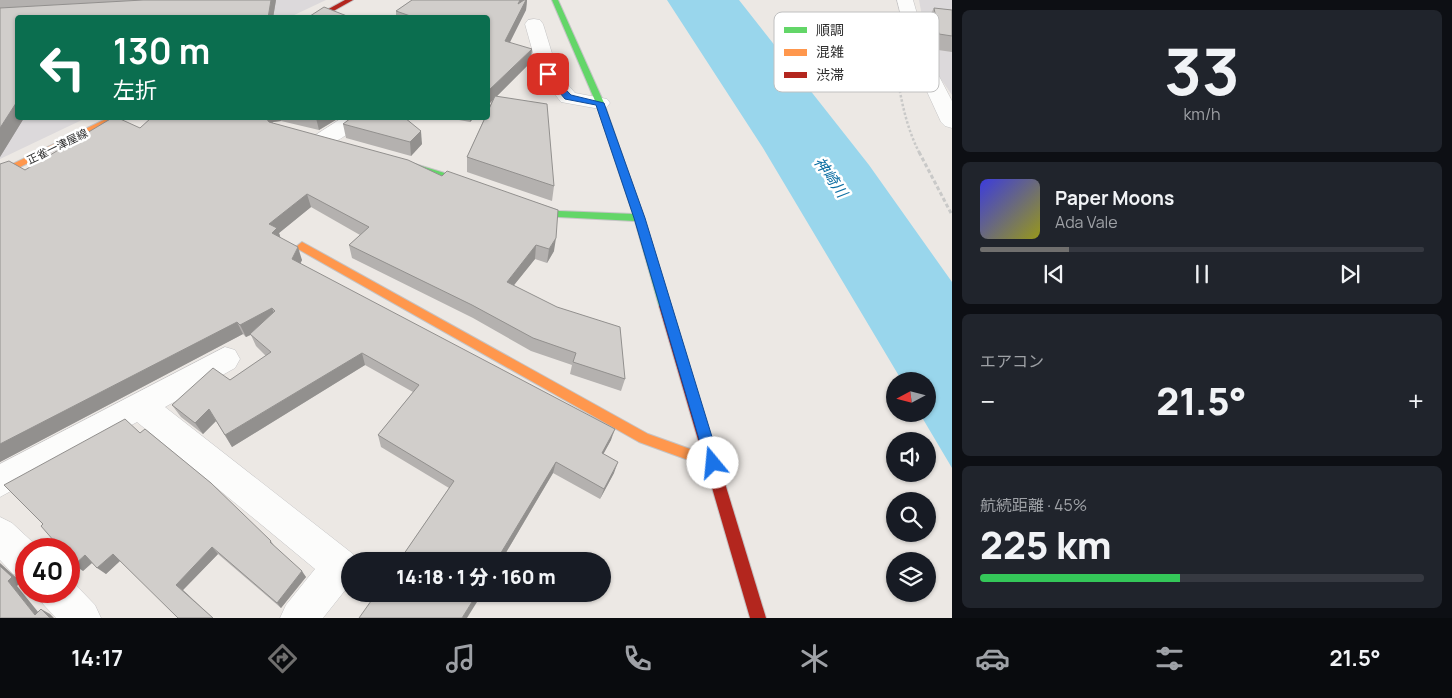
<!DOCTYPE html>
<html lang="ja">
<head>
<meta charset="utf-8">
<style>
  :root { --surface:#171b24; --page:#20242c; --text:#f1f3f6; --muted:#9ea1a6; --line:#363941; --accent:#706f6e }
  body { margin:0; font-family:Manrope,"Noto Sans JP",sans-serif; background:var(--page); color:var(--text); height:100vh; display:flex; flex-direction:column; font-size:19px; white-space:nowrap }
  * { box-sizing:border-box; margin:0 }
  p { font-size:16px; color:var(--muted) }
  .icon { flex:none; width:28px; height:28px; fill:none; stroke:currentColor; stroke-width:2; stroke-linecap:round; stroke-linejoin:round }
  .map { position:relative; flex:1; overflow:hidden }
  .sheet { display:flex; flex-direction:column; gap:10px; padding:10px; background:#0d0f14; width:500px }
  .sheet>* { flex:none }
  .hud { position:absolute; left:15px; top:15px; width:475px; height:105px; border-radius:5px; box-shadow:0 1px 4px #0004; background:#0b6e4f; color:#fff; overflow:hidden }
  .needle { width:32px; rotate:263deg }
  .tools { position:absolute; left:886px; top:372px; display:grid; gap:10px }
  .tools a { display:grid; place-items:center; width:50px; height:50px; border-radius:50%; background:var(--surface); box-shadow:0 1px 4px #0004; font-size:25px }
  .speed { position:absolute; left:15px; top:538px; display:flex; gap:10px; font-size:25px; font-weight:700; text-align:center }
  .speed>* { display:grid; place-content:center; width:65px; height:65px; border-radius:50%; background:var(--surface); box-shadow:0 1px 4px #0004; line-height:1 }
  .speed .limit { border:8px solid #d22; background:#fff; color:#111 }
  .pin { position:absolute; display:grid; place-items:center; width:42px; height:42px; color:#fff; margin:-21px; border-radius:10px; box-shadow:0 2px 8px #0006 }
  .me { position:absolute; width:55px; margin:-28px; rotate:343deg; stroke-linejoin:round; filter:drop-shadow(0 0 4px #0008) }
  .turn { display:flex; align-items:center; gap:18px; height:105px; padding:0 15px; font-size:22px }
  .turn .icon { width:65px; height:65px; stroke-width:2.5 }
  .turn b { display:block; font-size:35px; line-height:42px }
  .big { font-size:38px; font-weight:800; line-height:1.1 }
  .sheet .widget { flex:1; display:flex; flex-direction:column; justify-content:center; gap:8px; min-width:0; padding:0 18px; border-radius:8px; background:var(--page) }
  .sheet .dial { align-items:center; gap:0 }
  .dial b { font-size:65px; line-height:1 }
  .song { display:flex; align-items:center; gap:15px }
  .cover { width:60px; height:60px; border-radius:8px; background:linear-gradient(135deg,hsl(240 70% 55%),hsl(60 70% 35%)) }
  .played { height:5px; border-radius:2px; background:linear-gradient(90deg,var(--accent) 20%,var(--line) 20%) }
  .keys { display:flex; justify-content:space-around; direction:ltr }
  .heat { display:flex; justify-content:space-between; align-items:center; font-size:28px; direction:ltr }
  .charge { height:8px; border-radius:4px; background:linear-gradient(90deg,#34c759 45%,var(--line) 0) }
  .trip { position:absolute; left:341px; top:552px; width:270px; height:50px; border-radius:25px; background:var(--surface); box-shadow:0 1px 4px #0004; font-weight:800; line-height:50px; text-align:center }
  .menu { display:flex; height:80px; justify-content:space-around; align-items:center; background:#090b0e; color:var(--muted) }
  .menu .icon { width:35px; height:35px }
  .menu .current { color:var(--accent) }
  .menu b { font-size:22px; color:var(--text) }
  main { display:flex; flex:1; min-height:0 }
  .map>svg:first-child { display:block }
  .industrial { fill:#dcd9db }
  .water { fill:#99d6ec }
  .lines { fill:none; stroke-linecap:round; stroke-linejoin:round }
  .street-casing { stroke:#c5c4c5; stroke-width:1 }
  .fast-casing { stroke:#c5c4c5; stroke-width:2 }
  .slow-casing { stroke:#c5c4c5; stroke-width:2 }
  .jam-casing { stroke:#c5c4c5; stroke-width:2 }
  .path-far1 { stroke:#c9c9c8; stroke-width:2.5; stroke-dasharray:2.5 2; stroke-linecap:butt }
  .path { stroke:#c9c9c8; stroke-width:3; stroke-dasharray:4 2.5; stroke-linecap:butt }
  .street { fill:#fcfcfb; fill-rule:evenodd }
  .fast { fill:#63d668; fill-rule:evenodd }
  .slow { fill:#ff974d; fill-rule:evenodd }
  .jam { fill:#b3261e; fill-rule:evenodd }
  .wall { fill:#b4b1af }
  .shaded-wall { fill:#92908e }
  .building { fill:#d1cecb; stroke:#92908e }
  .route { fill:#1a73e8; stroke:#114b97 }
  .labels { text-anchor:middle; dominant-baseline:central; stroke-width:5; stroke-linejoin:round; paint-order:stroke }
  .far-street-label { font-size:11px; fill:#2e2e2e; stroke:#fff }
  .water-label { font-size:15px; font-style:italic; fill:#0d6fa3; stroke:#fff }
  .key { fill:#fff; stroke:#c0c0c0; stroke-width:1 }
  .key-label { font-size:14px; fill:#2e2e2e }
</style>
</head>
<body>
<main>
<div class="map">
<svg width="952" height="618" viewBox="0 0 952 618">
  <rect width="100%" height="100%" fill="#ece8e4"/>
  <g class="industrial">
    <path d="M0,0H326L290,17L18,18V118H86L0,159Z"/>
    <path d="M919,0H952V95L931,65Z"/>
  </g>
  <path class="water" d="M667,0H739L869,165L952,282V468L920,414H928V381H902L763,148Z"/>
  <g class="lines">
    <defs>
      <g id="street">
        <path d="M897,0H913L930,59L952,101V128L945,126L941,122L912,59Z"/>
        <path d="M534,19L540,20L543,24L558,73L575,93L607,99L610,103L607,107L600,109L561,102L539,74L525,24L528,20Z"/>
        <path d="M342,118H365C357,130 329,149 314,146L311,141L314,136Z"/>
        <path d="M225,347L235,350L240,359L235,368L165,407L353,554L356,561H350V584L323,618H280L286,605L315,569L137,422L0,497V464Z"/>
        <path d="M0,517L12,523L39,548L26,549V579L13,574L0,560Z"/>
        <path d="M69,578L95,605L101,618H56L43,604L37,591H69Z"/>
      </g>
      <g id="fast">
        <path d="M552,0H558L604,103L644,218L671,306L669,309H661L659,306L635,221L558,217L520,204L518,202L523,199L559,211L633,214L596,103Z"/>
        <path d="M395,158L481,184L483,186L478,189L392,163L390,161Z"/>
      </g>
      <g id="slow">
        <path d="M108,118H118L0,177V170Z"/>
        <path d="M302,242L648,434L718,459L720,463L718,467L713,469L639,442L298,249L297,246Z"/>
      </g>
      <g id="jam">
        <path d="M345,0H353L321,18H312Z"/>
        <path d="M665,302L669,303L671,306L766,618H750L659,306L661,303Z"/>
      </g>
    </defs>
    <use href="#street" class="street-casing"/>
    <use href="#fast" class="fast-casing"/>
    <use href="#slow" class="slow-casing"/>
    <use href="#jam" class="jam-casing"/>
    <path class="path-far1" d="M894,55C899,88 904,124 920,154"/>
    <path class="path" d="M919,152L952,215"/>
    <use href="#street" class="street"/>
    <use href="#fast" class="fast"/>
    <use href="#slow" class="slow"/>
    <use href="#jam" class="jam"/>
  </g>
  <g class="wall">
    <path d="M0,0H276L273,18H18V118H24L0,157Z"/>
    <path d="M412,0H527L526,10L510,42L531,62L497,96L554,186L552,201L467,172V157L493,99L488,105V18H396V11Z"/>
    <path d="M934,8L952,10V52L931,49L926,22Z"/>
    <path d="M151,118H339L319,130L281,121L273,122L272,123L554,251L547,263L535,259L514,285L625,379L621,391L570,374L572,365L531,351L473,318L352,258L349,245L360,235L311,207L279,233L280,237L302,260L300,264L611,440L603,454L614,473L600,499L553,473L501,561H399L449,488L381,447L378,435L413,392L365,365L232,447L216,421L203,434L181,417L172,405L230,380L266,356L256,346L251,335L246,337L243,334L0,462V164L25,170L140,128Z"/>
    <path d="M448,118H474L470,122Z"/>
    <path d="M343,124L422,144L411,156L346,138Z"/>
    <path d="M140,433L271,541L275,547L306,577L281,608L218,554L183,590L120,561L106,574L92,563L83,571Z"/>
  </g>
  <g class="shaded-wall">
    <path d="M271,0H276L273,18H268Z"/>
    <path d="M520,0H527L526,10L504,54L505,41Z"/>
    <path d="M532,49L531,62L488,105V91Z"/>
    <path d="M18,100V118H24L0,157V128Z"/>
    <path d="M265,118H280L281,121L273,122L268,128Z"/>
    <path d="M316,118H339L319,130Z"/>
    <path d="M470,118H474L470,122Z"/>
    <path d="M421,131L422,144L411,156L410,142Z"/>
    <path d="M307,194L311,207L279,233L282,242L277,246L269,224Z"/>
    <path d="M556,238L554,251L547,263L549,249Z"/>
    <path d="M536,245L535,259L506,295L507,282Z"/>
    <path d="M298,247L302,260L296,272L292,259Z"/>
    <path d="M272,308L277,321L246,337L240,325Z"/>
    <path d="M237,322L243,334L0,462V444Z"/>
    <path d="M362,353L365,365L232,447L225,435Z"/>
    <path d="M209,409L216,421L203,434L195,423Z"/>
    <path d="M615,429L611,440L598,464L602,453Z"/>
    <path d="M556,462L553,473L501,561H496Z"/>
    <path d="M618,462L614,473L600,499L604,489Z"/>
    <path d="M212,547L218,554L183,590L213,618L176,585Z"/>
    <path d="M113,554L121,560L106,574L97,568Z"/>
    <path d="M85,555L94,561L83,571L74,565Z"/>
    <path d="M0,563L21,582L17,586L43,618L35,615L8,581L0,566Z"/>
    <path d="M302,571L306,577L281,608L277,603Z"/>
    <path d="M477,594H482L467,618H462Z"/>
    <path d="M41,609L50,614L54,618H50Z"/>
  </g>
  <g class="building">
    <path d="M143,0H271L268,18H18V100L0,128V8Z"/>
    <path d="M412,0H520L518,4L524,0H526L505,41L532,49L488,91V18H416L396,11Z"/>
    <path d="M324,7L352,18H307Z"/>
    <path d="M934,8L952,10V36L939,34Z"/>
    <path d="M495,96L547,104L554,186L467,157L485,118H488V111Z"/>
    <path d="M112,118H118L140,128L151,118H266L269,122L408,160L442,176L447,171L558,210L556,238L549,249L536,245L507,282L557,307L620,327L625,379L573,362L576,353L533,338L472,305L349,245L369,227L307,194L269,224L277,228L272,233L298,247L292,259L615,429L602,453L618,462L604,489L556,462L496,561H399L454,481L378,435L419,385L362,353L225,435L209,409L195,423L172,405L213,368L230,380L271,352L250,334L275,311L272,308L240,325L237,322L0,444V164L9,161L25,170Z"/>
    <path d="M351,118H405L421,131L410,142L343,124Z"/>
    <path d="M125,419L140,433L145,429L211,483L271,541L270,542L302,571L277,603L212,547L176,585L213,618H178L113,554L97,568L85,555L74,565L69,559V549H61L41,526L43,524L4,485Z"/>
    <path d="M0,566L12,577L8,581L35,615L41,609L50,618H0Z"/>
    <path d="M376,594H477L462,618H359Z"/>
  </g>
  <path class="route" d="M548,71L571,95L604,103L645,218L720,463L718,467L713,469L708,467L706,463L634,218L596,105L565,99L544,74Z"/>
  <g class="labels">
    <g class="far-street-label">
      <text transform="translate(57 146) rotate(-26)">正雀一津屋線</text>
    </g>
    <g class="water-label">
      <text transform="translate(831 177) rotate(55)">神崎川</text>
    </g>
  </g>
  <rect x="774" y="12" width="165" height="80" rx="8" class="key"/>
  <rect x="784" y="27" width="23" height="6" fill="#63d668"/>
  <rect x="784" y="49" width="23" height="7" fill="#ff974d"/>
  <rect x="784" y="72" width="23" height="6" fill="#b3261e"/>
  <g class="key-label">
    <text x="816" y="35">順調</text>
    <text x="816" y="57">混雑</text>
    <text x="816" y="80">渋滞</text>
  </g>
</svg>
<div class="tools">
<a><svg class="needle" viewBox="-14 -14 28 28"><path d="M0-13l5 13h-10z" fill="#e53935"/><path d="M0 13l5-13h-10z" fill="#9ea1a6"/></svg></a>
<a><svg class="icon" aria-label="sound" viewBox="0 0 24 24"><path d="M4 9h4l5-4v14l-5-4H4zM17 9q2 3 0 6"/></svg></a>
<a><svg class="icon" aria-label="search" viewBox="0 0 24 24"><circle cx="10" cy="10" r="6"/><path d="M15 15l6 6"/></svg></a>
<a><svg class="icon" aria-label="layers" viewBox="0 0 24 24"><path d="M12 4l9 5-9 5-9-5zM3 14l9 5 9-5"/></svg></a>
</div>
<div class="speed"><div class="limit">40</div></div>
<div class="pin" style="left:548px;top:74px;background:#d93025"><svg class="icon" aria-label="arrive" viewBox="0 0 24 24"><path d="M6 21V4h12l-3 4 3 4H6"/></svg></div>
<svg class="me" style="left:713px;top:463px" viewBox="-20 -20 40 40"><circle r="19" fill="#fff"/><path d="M0-13L10 11 0 6-10 11z" fill="#1a73e8"/></svg>
<div class="trip">14:18 · 1 分 · 160 m</div>
<div class="hud">
<div class="turn"><svg class="icon" aria-label="left" viewBox="0 0 24 24"><path d="M17 20v-9H6M10 6l-5 5 5 5"/></svg><div><b>130 m</b>左折</div></div>
</div>
</div>
<section class="sheet">
<div class="widget dial"><b>33</b><p>km/h</p></div>
<div class="widget">
<div class="song"><i class="cover"></i><div><b>Paper Moons</b><p>Ada Vale</p></div></div>
<div class="played"></div>
<div class="keys"><svg class="icon" aria-label="previous" viewBox="0 0 24 24"><path d="M18 5L8 12l10 7zM5 5v14"/></svg><svg class="icon" aria-label="pause" viewBox="0 0 24 24"><path d="M8 5v14M16 5v14"/></svg><svg class="icon" aria-label="next" viewBox="0 0 24 24"><path d="M6 5l10 7-10 7zM19 5v14"/></svg></div>
</div>
<div class="widget"><p>エアコン</p>
<div class="heat"><a>−</a><b class="big">21.5°</b><a>+</a></div>
</div>
<div class="widget"><p>航続距離 · 45%</p><b class="big">225 km</b><div class="charge"></div></div>
</section>
</main>
<nav class="menu">
<b>14:17</b>
<svg class="icon current" aria-label="directions" viewBox="0 0 24 24"><path d="M12 3l9 9-9 9-9-9zM9 14v-3h6M13 9l2 2-2 2"/></svg>
<svg class="icon" aria-label="music" viewBox="0 0 24 24"><path d="M9 18V5l10-2v13"/><circle cx="6" cy="18" r="3"/><circle cx="16" cy="16" r="3"/></svg>
<svg class="icon" aria-label="phone" viewBox="0 0 24 24"><path d="M5 4h4l2 5-3 2q2 4 5 5l2-3 5 2v4C11 20 4 13 5 4z"/></svg>
<svg class="icon" aria-label="climate" viewBox="0 0 24 24"><path d="M12 3v18M4 7l16 10M4 17L20 7"/></svg>
<svg class="icon" aria-label="car" viewBox="0 0 24 24"><path d="M5 17H2v-5l4-1 3-4h7l3 4 3 1v5h-3M9 17h6M6 11h13"/><circle cx="7" cy="17" r="2"/><circle cx="17" cy="17" r="2"/></svg>
<svg class="icon" aria-label="filters" viewBox="0 0 24 24"><path d="M4 7h16M4 17h16"/><circle cx="9" cy="7" r="2"/><circle cx="15" cy="17" r="2"/></svg>
<b>21.5°</b>
</nav>
</body>
</html>
